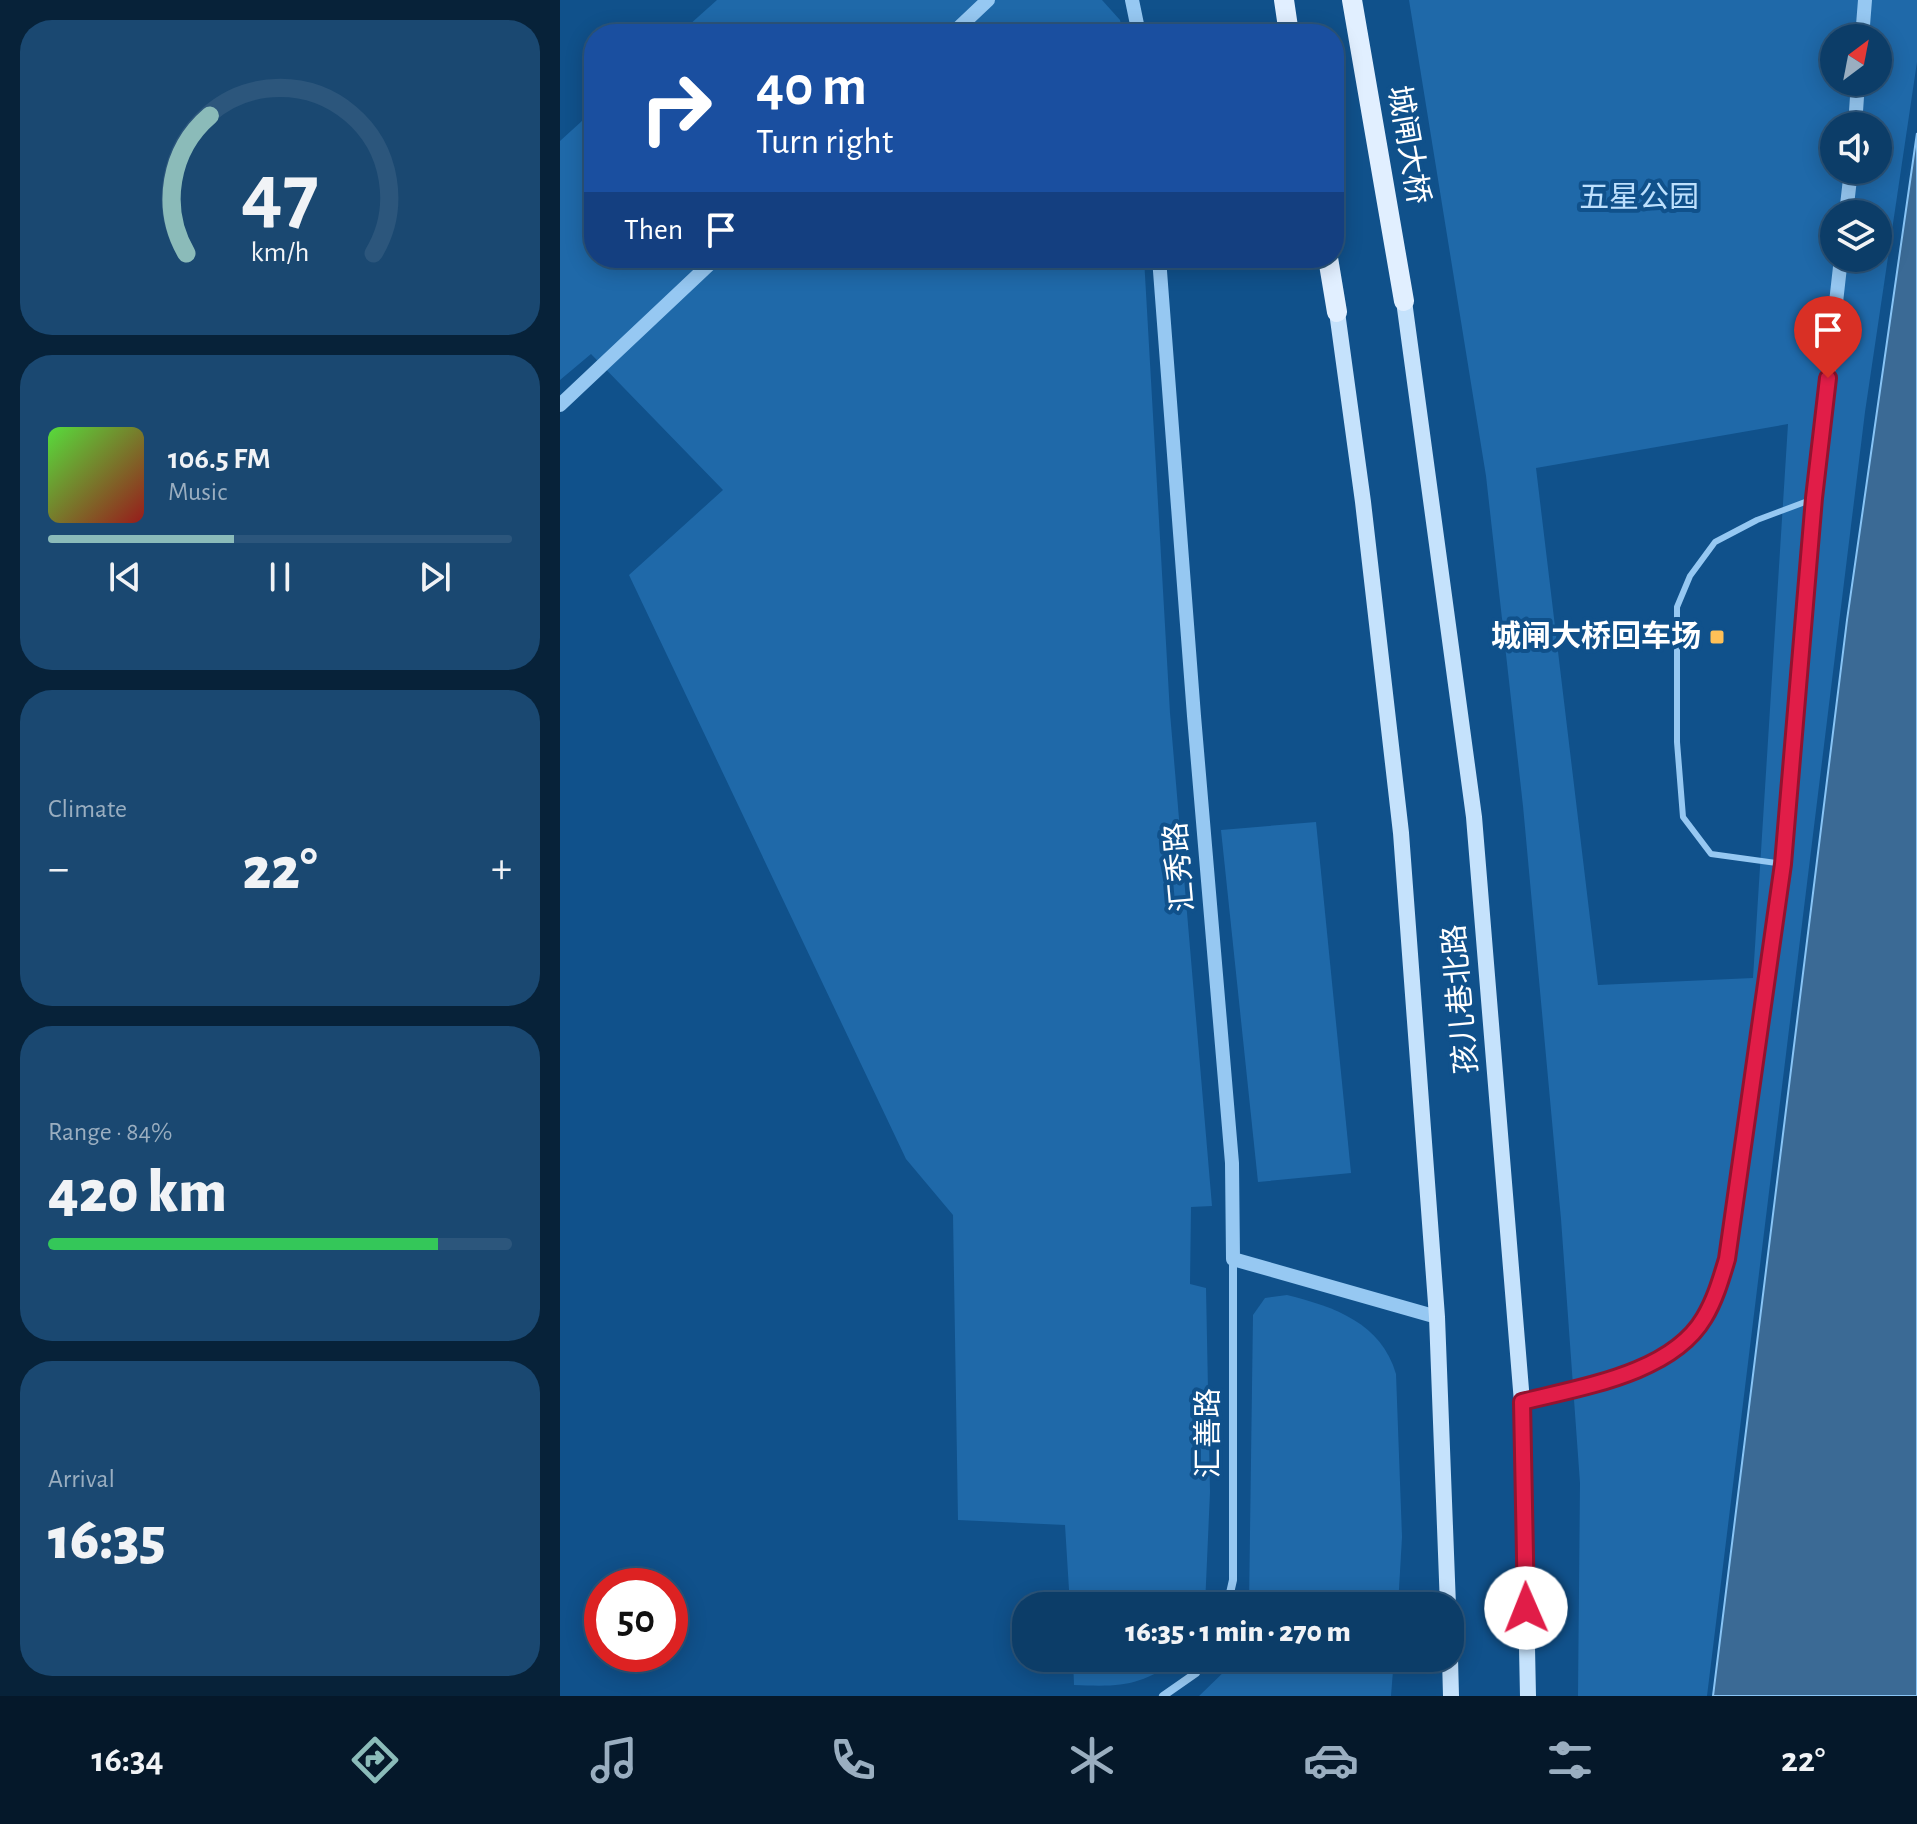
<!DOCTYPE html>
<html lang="en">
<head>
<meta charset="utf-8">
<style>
  :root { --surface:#0c3d68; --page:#1a4871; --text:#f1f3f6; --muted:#9aaec0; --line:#2c567c; --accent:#8bbbb9 }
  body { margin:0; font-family:"Alegreya Sans","Noto Sans SC",sans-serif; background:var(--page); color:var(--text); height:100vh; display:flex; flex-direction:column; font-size:30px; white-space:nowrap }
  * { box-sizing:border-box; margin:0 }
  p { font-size:26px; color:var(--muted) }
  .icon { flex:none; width:44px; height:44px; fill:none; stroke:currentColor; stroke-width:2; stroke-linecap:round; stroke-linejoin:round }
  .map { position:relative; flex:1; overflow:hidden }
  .side { display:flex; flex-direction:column; gap:20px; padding:20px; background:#072239; width:560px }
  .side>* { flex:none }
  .guide { position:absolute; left:24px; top:24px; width:760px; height:244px; border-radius:32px; box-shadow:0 4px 20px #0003,0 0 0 2px var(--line); background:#1a4fa0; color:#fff; overflow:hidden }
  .needle { width:52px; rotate:32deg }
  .tools { position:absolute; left:1260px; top:24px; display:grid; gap:16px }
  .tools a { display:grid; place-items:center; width:72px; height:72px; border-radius:50%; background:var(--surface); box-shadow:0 4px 20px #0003,0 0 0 2px var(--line); font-size:40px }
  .speed { position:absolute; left:24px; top:1568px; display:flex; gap:16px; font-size:40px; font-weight:700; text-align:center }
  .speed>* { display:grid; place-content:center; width:104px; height:104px; border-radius:50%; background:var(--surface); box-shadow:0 4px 20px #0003,0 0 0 2px var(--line); line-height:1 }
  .speed .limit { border:12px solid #d22; background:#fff; color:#111 }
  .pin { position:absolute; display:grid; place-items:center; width:68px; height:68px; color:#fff; margin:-82px -34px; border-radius:50% 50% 50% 0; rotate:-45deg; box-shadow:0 0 8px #0007 }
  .pin .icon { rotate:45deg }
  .me { position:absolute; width:88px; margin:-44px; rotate:359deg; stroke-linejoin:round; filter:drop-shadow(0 0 6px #0008) }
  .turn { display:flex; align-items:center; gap:28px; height:168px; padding:0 40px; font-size:36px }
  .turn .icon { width:104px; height:104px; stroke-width:2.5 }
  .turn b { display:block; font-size:56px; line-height:68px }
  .then { display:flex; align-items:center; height:76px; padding:0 40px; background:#0003; gap:16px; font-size:30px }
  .big { font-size:60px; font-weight:800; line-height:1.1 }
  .side .card { flex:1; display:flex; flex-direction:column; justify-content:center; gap:12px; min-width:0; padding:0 28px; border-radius:32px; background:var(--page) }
  .side .dial { align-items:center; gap:0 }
  .dial svg { height:208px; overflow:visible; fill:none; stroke:var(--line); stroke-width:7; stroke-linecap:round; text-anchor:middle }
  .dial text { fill:var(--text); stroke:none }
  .song { display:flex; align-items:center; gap:24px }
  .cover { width:96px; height:96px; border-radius:12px; background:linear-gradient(135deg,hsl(110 70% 55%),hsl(0 70% 35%)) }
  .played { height:8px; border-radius:4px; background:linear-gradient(90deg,var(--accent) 40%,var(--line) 40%) }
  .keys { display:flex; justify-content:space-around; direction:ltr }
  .heat { display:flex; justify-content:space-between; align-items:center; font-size:44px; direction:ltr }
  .charge { height:12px; border-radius:6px; background:linear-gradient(90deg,#34c759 84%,var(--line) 0) }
  .trip { position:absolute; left:452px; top:1592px; width:452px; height:80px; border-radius:32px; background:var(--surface); box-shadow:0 4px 20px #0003,0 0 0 2px var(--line); font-weight:800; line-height:80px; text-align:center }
  .tabs { display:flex; height:128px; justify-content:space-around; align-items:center; background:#05182a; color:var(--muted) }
  .tabs .icon { width:56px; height:56px }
  .tabs .selected { color:var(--accent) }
  .tabs b { font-size:36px; color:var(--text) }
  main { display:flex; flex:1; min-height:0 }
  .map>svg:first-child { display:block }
  .green { fill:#1f69a9; fill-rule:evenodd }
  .water { fill:#3b6a95; stroke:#88c4f5; stroke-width:2 }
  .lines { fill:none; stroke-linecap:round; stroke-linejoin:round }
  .service { stroke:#96c8f2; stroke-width:6 }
  .minor { stroke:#96c8f2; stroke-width:8 }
  .tertiary { stroke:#96c8f2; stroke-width:14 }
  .secondary { stroke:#c5e2fc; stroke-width:16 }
  .primary { stroke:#e1efff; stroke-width:20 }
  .route-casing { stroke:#92132f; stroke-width:20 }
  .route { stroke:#e11d48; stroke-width:14 }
  .poi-dot { fill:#ffc057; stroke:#10518b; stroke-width:3 }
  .labels { text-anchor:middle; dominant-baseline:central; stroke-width:8; stroke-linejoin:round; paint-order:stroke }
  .street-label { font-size:30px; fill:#fff; stroke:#10518b }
  .park-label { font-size:30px; fill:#bde0fd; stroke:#10518b }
  .poi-label { font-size:30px; font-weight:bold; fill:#fff; stroke:#10518b; text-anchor:end }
</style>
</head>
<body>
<main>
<section class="side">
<div class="card dial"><svg viewBox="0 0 100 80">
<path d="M14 69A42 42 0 1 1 86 69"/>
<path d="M14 69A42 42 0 0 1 23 16" stroke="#8bbbb9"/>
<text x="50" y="56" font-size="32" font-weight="700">47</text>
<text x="50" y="72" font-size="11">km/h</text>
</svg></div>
<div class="card">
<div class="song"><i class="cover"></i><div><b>106.5 FM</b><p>Music</p></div></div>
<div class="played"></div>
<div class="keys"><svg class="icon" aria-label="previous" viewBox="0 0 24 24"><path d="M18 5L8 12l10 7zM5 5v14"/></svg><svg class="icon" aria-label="pause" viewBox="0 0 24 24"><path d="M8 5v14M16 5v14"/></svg><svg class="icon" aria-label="next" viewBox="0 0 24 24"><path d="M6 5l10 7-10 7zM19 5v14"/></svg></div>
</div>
<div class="card"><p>Climate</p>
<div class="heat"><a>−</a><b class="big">22°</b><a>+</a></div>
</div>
<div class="card"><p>Range · 84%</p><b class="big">420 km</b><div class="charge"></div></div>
<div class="card"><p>Arrival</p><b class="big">16:35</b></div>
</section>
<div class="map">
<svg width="1357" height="1696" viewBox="0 0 1357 1696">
  <rect width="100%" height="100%" fill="#10518b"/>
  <g class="green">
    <path d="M157,0H542L560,20L563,34H119Z"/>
    <path d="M849,0H1357V62L1305,412L1147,1696H1018L1020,1483L1001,1219L963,806L926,476ZM1274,38H1318V82H1274ZM1274,126H1318V170H1274ZM1274,214H1318V258H1274ZM1228,424L1193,978L1038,985L976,468Z"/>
    <path d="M34,110V258H584L610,713L652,1206L631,1207L630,1284L646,1288L650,1492L645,1606H510L505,1525L398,1520L393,1215L346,1159L69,575L163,490L31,354L0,380V141Z"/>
    <path d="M756,822L791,1173L698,1182L661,830Z"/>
    <path d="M727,1295C775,1307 821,1323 836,1374L842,1537L838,1606H689L693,1315L705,1298Z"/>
    <path d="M513,1658H621C579,1686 564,1687 514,1685Z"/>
    <path d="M674,1658H834L831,1696H639L670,1666Z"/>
  </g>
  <path class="water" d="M1357,133V1696H1153L1287,620Z"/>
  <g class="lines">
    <path class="service" d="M1223,864L1151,854L1123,817L1117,742V607L1130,576L1155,542L1197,520L1253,499"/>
    <g class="minor">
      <path d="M667,1606L673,1580V1259"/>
      <path d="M603,1696L636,1673L645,1658"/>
    </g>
    <g class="tertiary">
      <path d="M572,0L579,34"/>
      <path d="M392,34L428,0"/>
      <path d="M1302,38L1305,0"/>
      <path d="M1295,126L1298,82"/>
      <path d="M1286,214L1291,170"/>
      <path d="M599,258L634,716L672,1163L673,1259L877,1317"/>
      <path d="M0,405L156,258"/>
      <path d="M962,1402C1020,1388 1111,1374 1144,1318C1155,1300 1160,1279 1167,1259L1223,864L1254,498L1281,258"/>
    </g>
    <g class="secondary">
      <path d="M844,301L914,817L962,1402L968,1696"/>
      <path d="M777,312L803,502L841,833L877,1317L888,1606"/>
      <path d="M890,1658L891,1696"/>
    </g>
    <g class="primary">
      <path d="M724,0L729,34"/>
      <path d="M792,0L844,301"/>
      <path d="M768,258L777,312"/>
    </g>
  </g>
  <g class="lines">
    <defs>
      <path id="route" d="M966,1608L962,1402C1020,1387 1111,1374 1144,1318C1155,1300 1161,1279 1167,1259L1223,864L1254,498L1268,378"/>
    </defs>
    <use href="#route" class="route-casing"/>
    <use href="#route" class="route"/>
  </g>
  <rect class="poi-dot" x="1149" y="629" width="16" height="16" rx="4"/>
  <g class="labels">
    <g class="street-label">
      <text transform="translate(848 145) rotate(80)">城闸大桥</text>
      <text transform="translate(620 867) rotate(-95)">汇秀路</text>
      <text transform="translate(901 999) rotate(-95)">孩儿巷北路</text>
      <text transform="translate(649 1433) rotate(-90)">汇善路</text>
    </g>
    <g class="park-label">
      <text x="1079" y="198">五星公园</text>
    </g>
    <g class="poi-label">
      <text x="1141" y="637">城闸大桥回车场</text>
    </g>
  </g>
</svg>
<div class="tools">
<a><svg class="needle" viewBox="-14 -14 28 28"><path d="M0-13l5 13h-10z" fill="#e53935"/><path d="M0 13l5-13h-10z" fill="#9aaec0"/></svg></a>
<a><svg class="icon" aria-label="sound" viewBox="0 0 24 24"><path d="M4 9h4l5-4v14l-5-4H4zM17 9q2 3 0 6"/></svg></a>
<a><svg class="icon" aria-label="layers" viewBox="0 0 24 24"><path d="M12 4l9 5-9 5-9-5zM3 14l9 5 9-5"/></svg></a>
</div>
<div class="speed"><div class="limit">50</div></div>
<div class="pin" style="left:1268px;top:378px;background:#d93025"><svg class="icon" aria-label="arrive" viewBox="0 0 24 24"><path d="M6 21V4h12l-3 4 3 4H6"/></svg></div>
<svg class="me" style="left:966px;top:1608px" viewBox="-20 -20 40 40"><circle r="19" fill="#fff"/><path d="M0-13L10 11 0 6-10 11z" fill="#e11d48"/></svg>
<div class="trip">16:35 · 1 min · 270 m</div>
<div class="guide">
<div class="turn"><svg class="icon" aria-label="right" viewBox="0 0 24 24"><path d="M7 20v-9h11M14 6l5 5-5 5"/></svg><div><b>40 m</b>Turn right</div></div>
<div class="then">Then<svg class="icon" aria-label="arrive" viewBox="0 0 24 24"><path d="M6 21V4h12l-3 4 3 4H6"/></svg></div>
</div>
</div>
</main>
<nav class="tabs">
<b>16:34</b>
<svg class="icon selected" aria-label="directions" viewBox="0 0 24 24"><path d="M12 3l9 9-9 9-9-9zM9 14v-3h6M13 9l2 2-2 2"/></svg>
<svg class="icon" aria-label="music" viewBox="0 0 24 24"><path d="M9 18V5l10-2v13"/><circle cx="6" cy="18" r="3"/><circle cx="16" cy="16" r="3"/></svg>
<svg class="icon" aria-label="phone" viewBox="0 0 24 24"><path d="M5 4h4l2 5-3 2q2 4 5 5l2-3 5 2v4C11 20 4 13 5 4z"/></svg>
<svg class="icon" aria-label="climate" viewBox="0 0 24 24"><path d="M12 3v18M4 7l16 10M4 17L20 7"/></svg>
<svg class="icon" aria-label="car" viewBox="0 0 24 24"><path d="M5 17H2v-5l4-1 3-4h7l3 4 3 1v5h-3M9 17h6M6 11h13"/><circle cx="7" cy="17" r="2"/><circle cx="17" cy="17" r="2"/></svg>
<svg class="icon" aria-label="filters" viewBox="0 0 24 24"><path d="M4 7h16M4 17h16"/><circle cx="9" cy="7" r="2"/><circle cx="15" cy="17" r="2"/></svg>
<b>22°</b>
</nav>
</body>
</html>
